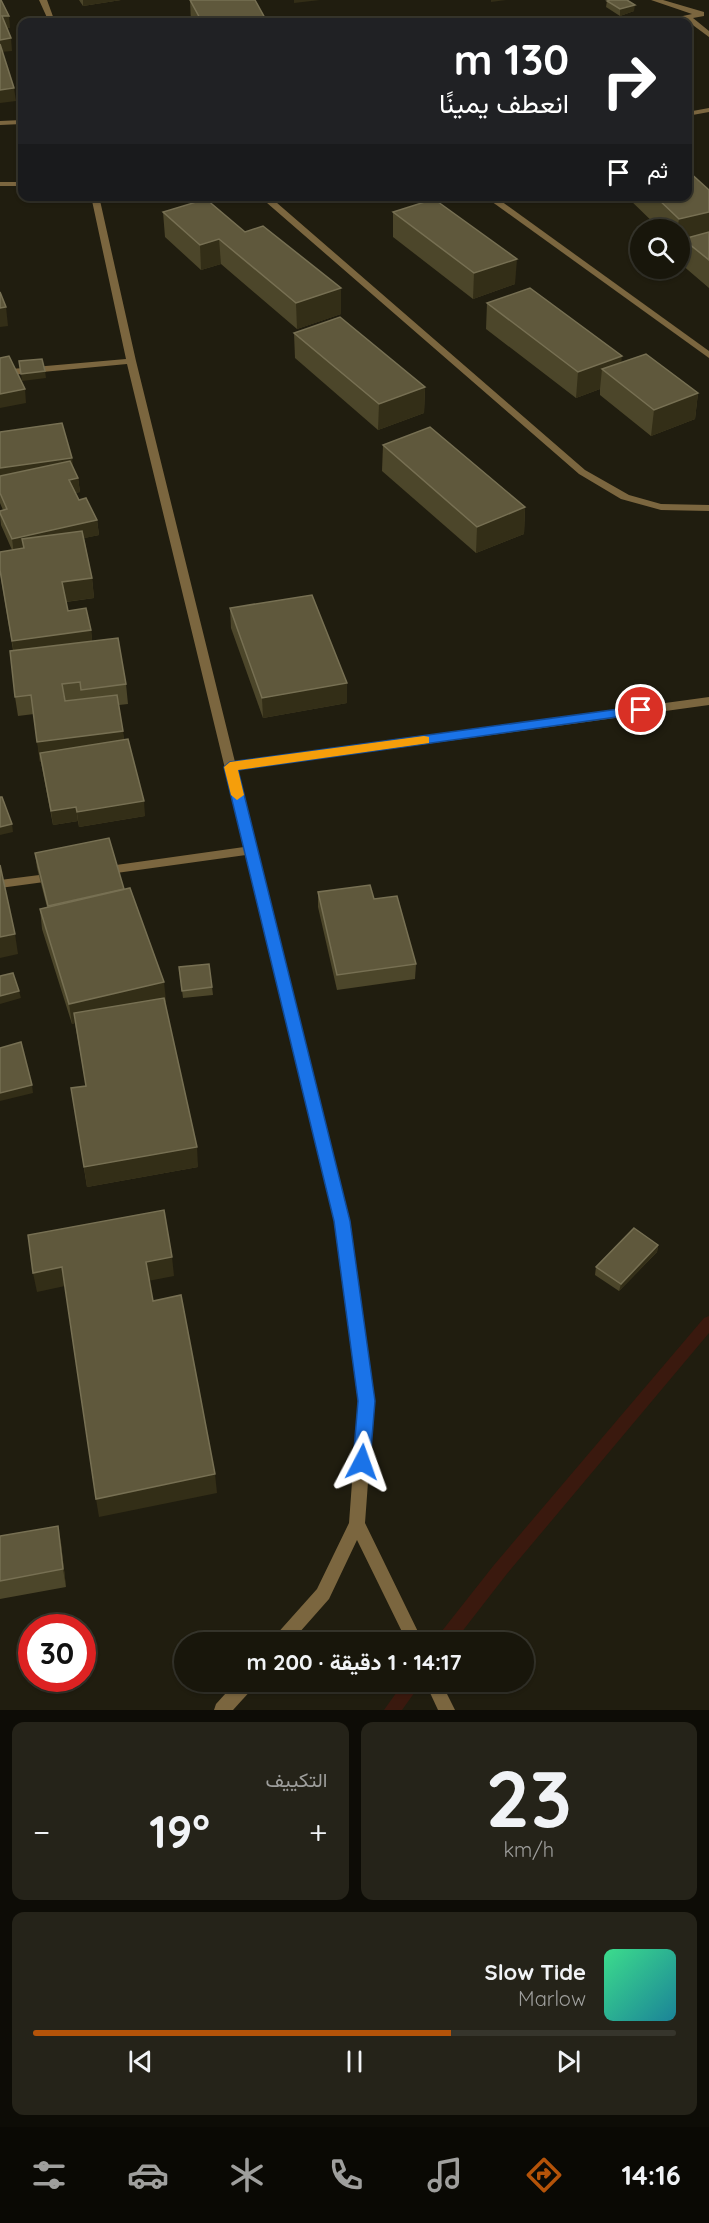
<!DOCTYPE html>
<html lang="ar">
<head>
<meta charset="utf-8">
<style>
  :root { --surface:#18160b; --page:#252319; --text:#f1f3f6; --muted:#9f9f9d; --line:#36352c; --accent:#b45309 }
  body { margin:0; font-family:Quicksand,Vazirmatn,sans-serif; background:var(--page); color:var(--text); direction:rtl; height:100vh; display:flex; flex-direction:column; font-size:22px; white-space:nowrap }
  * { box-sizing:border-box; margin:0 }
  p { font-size:20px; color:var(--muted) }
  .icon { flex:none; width:33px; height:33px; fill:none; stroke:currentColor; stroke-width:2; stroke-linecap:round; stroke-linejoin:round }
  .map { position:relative; height:1710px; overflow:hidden; direction:ltr }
  .side { display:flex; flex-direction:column; gap:12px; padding:12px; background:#0d0c06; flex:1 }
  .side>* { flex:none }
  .banner { position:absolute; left:18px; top:18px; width:674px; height:183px; border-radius:12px; box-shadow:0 2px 4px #0004,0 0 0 2px var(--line); direction:rtl; background:#202124; color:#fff; overflow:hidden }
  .controls { position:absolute; left:630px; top:219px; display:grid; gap:12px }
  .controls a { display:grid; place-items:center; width:60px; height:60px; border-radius:50%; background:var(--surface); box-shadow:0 2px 4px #0004,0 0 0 2px var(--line); font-size:30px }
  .speed { position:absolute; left:18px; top:1614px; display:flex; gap:12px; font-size:30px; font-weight:700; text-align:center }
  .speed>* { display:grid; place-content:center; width:78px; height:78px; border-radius:50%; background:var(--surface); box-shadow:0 2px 4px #0004,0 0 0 2px var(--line); line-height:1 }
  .speed .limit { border:9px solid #d22; background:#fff; color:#111 }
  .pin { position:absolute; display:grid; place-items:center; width:51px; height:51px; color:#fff; margin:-26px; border:3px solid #fff; border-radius:50%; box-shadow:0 2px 6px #0007 }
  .me { position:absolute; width:66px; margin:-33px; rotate:4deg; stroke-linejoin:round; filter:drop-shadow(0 0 4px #0008) }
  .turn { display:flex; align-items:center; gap:21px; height:126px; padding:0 24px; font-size:27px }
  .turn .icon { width:78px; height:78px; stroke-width:2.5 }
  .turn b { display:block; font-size:42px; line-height:51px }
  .then { display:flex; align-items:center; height:57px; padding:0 24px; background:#0003; gap:12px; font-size:22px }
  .big { font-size:45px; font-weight:700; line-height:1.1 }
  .side .card { flex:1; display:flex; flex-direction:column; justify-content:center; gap:9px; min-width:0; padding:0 21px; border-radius:12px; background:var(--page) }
  .side .dial { align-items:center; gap:0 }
  .dial b { font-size:78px; line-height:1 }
  .song { display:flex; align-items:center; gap:18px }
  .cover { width:72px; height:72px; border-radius:9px; background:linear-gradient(135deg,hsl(150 70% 55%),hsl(190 70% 35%)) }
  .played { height:6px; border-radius:3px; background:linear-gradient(90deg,var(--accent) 65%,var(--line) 65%) }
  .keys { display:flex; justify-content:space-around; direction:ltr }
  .heat { display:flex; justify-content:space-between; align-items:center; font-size:33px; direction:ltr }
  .side .tiles { flex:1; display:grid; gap:12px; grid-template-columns:1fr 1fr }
  .card:last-child { grid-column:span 2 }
  .trip { position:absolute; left:174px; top:1632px; width:360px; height:60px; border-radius:30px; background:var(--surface); box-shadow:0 2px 4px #0004,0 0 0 2px var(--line); font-weight:700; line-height:60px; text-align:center; direction:rtl }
  .menu { display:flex; height:96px; justify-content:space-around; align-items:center; background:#0a0904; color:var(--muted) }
  .menu .icon { width:42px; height:42px }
  .menu .on { color:var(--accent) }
  .menu b { font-size:27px; color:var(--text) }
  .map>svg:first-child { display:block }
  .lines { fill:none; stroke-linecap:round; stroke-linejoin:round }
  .stream { fill:#3a190e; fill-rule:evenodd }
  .lane { fill:#7b663f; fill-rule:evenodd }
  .street { fill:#7b663f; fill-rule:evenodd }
  .wall { fill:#4c462a }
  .shaded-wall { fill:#332e17 }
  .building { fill:#5f583c; stroke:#777053; stroke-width:1.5 }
  .route { fill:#1a73e8; stroke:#114b97; stroke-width:1.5 }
  .slow { fill:#f59e0b }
</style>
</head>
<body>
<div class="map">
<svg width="709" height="1710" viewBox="0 0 709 1710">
  <rect width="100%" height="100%" fill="#201d0f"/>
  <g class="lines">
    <g class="stream">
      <path d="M709,1316V1333L506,1575L454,1642H436L438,1636L494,1565L704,1318Z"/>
      <path d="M404,1682H422L402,1710H384Z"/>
    </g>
    <rect class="lane" x="0" y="182" width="22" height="4"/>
    <g class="street">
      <path d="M39,0H47L55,22H49Z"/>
      <path d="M651,0H663L704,12V16L693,18L709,31V37L686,20L665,22V20L692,14Z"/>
      <path d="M709,108V112L687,116V112Z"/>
      <path d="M22,120V124L0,125V121Z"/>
      <path d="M91,196H99L136,361L235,762L709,697V705L237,770L349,1221L374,1401L365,1523L423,1642H407L357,1540L329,1599L291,1642H273L275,1636L317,1589L349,1523L358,1401L335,1221L246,855L102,875L96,871L102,867L244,847L127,364L0,376V370L126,359Z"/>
      <path d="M259,196H269L585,470L629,495L661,504L709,505V511L661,510L621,499L579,474Z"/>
      <path d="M484,196H494L709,351V358Z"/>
      <path d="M55,873L59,874L61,877L59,880L0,888V880Z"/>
      <path d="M236,1682H255L253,1688L233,1710H214L216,1704Z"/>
      <path d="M425,1682H441L455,1710H438Z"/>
    </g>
  </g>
  <g class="wall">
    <path d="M79,0H121L83,6Z"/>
    <path d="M190,0L266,20V22H191Z"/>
    <path d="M607,1L634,11L620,16L606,7Z"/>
    <path d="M709,190V288L681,264L683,242L680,243V230H661L626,196H687Z"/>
    <path d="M163,212L245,232L341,288V314L297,329L221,264L201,270L165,237Z"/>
    <path d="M393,212L515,284L473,299L393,237Z"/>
    <path d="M487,303L621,363L698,393L695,419L651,436L600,395V389L576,398L486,329Z"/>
    <path d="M294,333L425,387L424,413L378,430L295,358Z"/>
    <path d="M0,432L73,468L78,478L80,492L75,493L79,500L97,520L99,535L84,538L92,578L94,598L66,602L68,611L91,630L92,641L126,684L128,704L119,705L124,740L145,816L79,827L78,821L53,825L41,762H40L34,714L18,716L15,697L13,650L0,573V552L12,550L1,525L0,516V511L3,510L0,503Z"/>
    <path d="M383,445L525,507L524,534L476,553L382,471Z"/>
    <path d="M230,608L347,703L263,718L231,628Z"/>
    <path d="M35,853L124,889L166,1001L165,1002L198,1167L87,1187L71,1088L86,1086L75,1023L72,1024L42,929L40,909L47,907L37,868Z"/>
    <path d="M318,892L416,964L415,979L337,990L318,907Z"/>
    <path d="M179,967L212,987L213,995L183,998Z"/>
    <path d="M658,1245L657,1252L619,1291L595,1275L596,1267Z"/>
    <path d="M0,1536L61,1543L66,1587L0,1599Z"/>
  </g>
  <g class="shaded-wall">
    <path d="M83,0H121L83,6Z"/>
    <path d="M294,0H320L294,3Z"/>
    <path d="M491,0H506L491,2Z"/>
    <path d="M635,5L634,11L620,16V9Z"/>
    <path d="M2,16H9L10,28L3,29Z"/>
    <path d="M266,20V22H259V21Z"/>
    <path d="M11,38L12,51L0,52V40Z"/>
    <path d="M14,88L16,101L0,103V90Z"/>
    <path d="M709,212V236L683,239V242L680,243V230H677L679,219Z"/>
    <path d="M219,239L221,264L201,270L200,245Z"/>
    <path d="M517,259L515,284L473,299L474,273Z"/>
    <path d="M341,288V314L297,329L296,303Z"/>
    <path d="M6,307L8,326L0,327V308Z"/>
    <path d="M622,356L619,382L602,369L600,389L576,398L578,372Z"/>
    <path d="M45,371L46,378L22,381L21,374Z"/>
    <path d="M425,387L424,413L378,430L379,404Z"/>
    <path d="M25,389L26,403L0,408V394Z"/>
    <path d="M698,393L695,419L651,436L654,410Z"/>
    <path d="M72,458L74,472L0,482V468Z"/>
    <path d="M78,478L80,492L70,494L69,480Z"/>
    <path d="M525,507L524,534L476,553L477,527Z"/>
    <path d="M97,520L99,535L24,551L22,539L24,551L14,554L12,539Z"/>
    <path d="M92,578L94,598L64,602L62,582Z"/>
    <path d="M91,630L93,649L15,660L12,641Z"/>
    <path d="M347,683V703L263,718L262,698Z"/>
    <path d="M123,731L125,750L40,753L41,762H40L37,742Z"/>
    <path d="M144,801L145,816L79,827L77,812Z"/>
    <path d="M76,807L78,821L53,825L51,811Z"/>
    <path d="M12,824L13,832L0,835V827Z"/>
    <path d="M15,934L18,954L0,958V937Z"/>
    <path d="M164,982L166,1001L72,1024L69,1004Z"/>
    <path d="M19,991L21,998L0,1004V996Z"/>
    <path d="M32,1085L33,1093L0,1101V1093Z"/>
    <path d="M197,1147L198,1167L87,1187L84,1167Z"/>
    <path d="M658,1245L657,1252L619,1291L621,1284Z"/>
    <path d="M172,1257L174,1276L148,1281L146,1262Z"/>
    <path d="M62,1267L65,1286L37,1292L33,1273Z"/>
    <path d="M215,1474L217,1493L99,1517L96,1499Z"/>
    <path d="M58,1526L61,1543L66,1587L63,1569Z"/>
  </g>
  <g class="building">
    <path d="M0,0H1L9,16H2L11,38L0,40Z"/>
    <path d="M190,0H255L266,20L259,21L260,22H202Z"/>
    <path d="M610,0H627L635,5L620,9L607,1Z"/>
    <path d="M0,44L14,88L0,90Z"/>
    <path d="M687,170L709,190V212L679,219L655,196H687Z"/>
    <path d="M206,199L245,232L263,226L341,288L296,303L219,239L200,245L163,212Z"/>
    <path d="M434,199L517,259L474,273L393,212Z"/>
    <path d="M709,232V260L683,239Z"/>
    <path d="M530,288L622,356L578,372L487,303Z"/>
    <path d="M0,292L6,307L0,308Z"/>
    <path d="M340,317L425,387L379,404L294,333Z"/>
    <path d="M646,354L698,393L654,410L602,369Z"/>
    <path d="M9,356L25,389L0,394V358Z"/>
    <path d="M42,359L45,371L21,374L19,361Z"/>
    <path d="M62,423L72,458L0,468V432Z"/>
    <path d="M430,427L525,507L477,527L383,445Z"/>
    <path d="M70,461L78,478L69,480L79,500L86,498L97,520L12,539L0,513V511L7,509L0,493V476Z"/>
    <path d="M82,531L92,578L62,582L68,611L86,608L91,630L12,641L0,570V552L24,548L22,539Z"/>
    <path d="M312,595L347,683L262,698L230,608Z"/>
    <path d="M118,638L126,684L81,690L80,682L62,684L65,701L117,695L123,731L37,742L31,695L15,697L10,651Z"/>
    <path d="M128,739L144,801L77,812L76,807L51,811L40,753Z"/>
    <path d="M0,797H2L12,824L0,827Z"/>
    <path d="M109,838L124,889L48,906L35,853Z"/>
    <path d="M0,865L15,934L0,937Z"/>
    <path d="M370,885L374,899L397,896L416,964L337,975L318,892Z"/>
    <path d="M130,888L164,982L69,1004L40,909Z"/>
    <path d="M209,964L212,987L182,991L179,967Z"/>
    <path d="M13,973L19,991L0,996V976Z"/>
    <path d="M164,998L197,1147L84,1167L71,1088L86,1086L74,1013Z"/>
    <path d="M21,1042L32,1085L0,1093V1048Z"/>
    <path d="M164,1210L172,1257L146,1262L153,1301L181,1295L215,1474L96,1499L62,1267L33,1273L28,1235Z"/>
    <path d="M634,1228L658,1245L621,1284L596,1267Z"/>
    <path d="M58,1526L63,1569L0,1581V1536Z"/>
  </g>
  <path class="route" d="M641,706L645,707V713L238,770L350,1221L375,1401L370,1462L368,1467L362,1470L355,1467L353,1462L358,1401L334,1221L224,767L230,762Z"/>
  <path class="slow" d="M424,736L429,737V743L238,770L244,795L237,800L231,795L224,767L230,762Z"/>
</svg>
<div class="controls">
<a><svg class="icon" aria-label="search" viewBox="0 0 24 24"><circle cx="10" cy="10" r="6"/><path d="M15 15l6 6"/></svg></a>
</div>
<div class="speed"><div class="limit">30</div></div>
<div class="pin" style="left:641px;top:710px;background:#d93025"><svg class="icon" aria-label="arrive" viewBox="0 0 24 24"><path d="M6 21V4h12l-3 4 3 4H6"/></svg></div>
<svg class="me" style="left:362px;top:1462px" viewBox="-20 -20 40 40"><path d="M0-17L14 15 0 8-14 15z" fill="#1a73e8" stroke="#fff" stroke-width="4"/></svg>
<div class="trip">14:17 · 1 دقيقة · 200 m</div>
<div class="banner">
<div class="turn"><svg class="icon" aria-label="right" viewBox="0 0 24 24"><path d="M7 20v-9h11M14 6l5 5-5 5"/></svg><div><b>130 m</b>انعطف يمينًا</div></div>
<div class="then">ثم<svg class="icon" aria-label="arrive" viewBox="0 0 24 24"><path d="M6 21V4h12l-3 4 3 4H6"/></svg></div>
</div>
</div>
<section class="side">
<div class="tiles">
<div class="card dial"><b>23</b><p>km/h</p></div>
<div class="card"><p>التكييف</p>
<div class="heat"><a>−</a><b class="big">19°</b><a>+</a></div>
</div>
<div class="card">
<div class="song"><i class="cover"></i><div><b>Slow Tide</b><p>Marlow</p></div></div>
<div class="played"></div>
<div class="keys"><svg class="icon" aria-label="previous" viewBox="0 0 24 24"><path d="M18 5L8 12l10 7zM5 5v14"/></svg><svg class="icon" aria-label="pause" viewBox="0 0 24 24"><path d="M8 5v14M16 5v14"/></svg><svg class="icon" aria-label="next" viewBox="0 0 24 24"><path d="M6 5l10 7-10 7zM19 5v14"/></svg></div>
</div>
</div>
</section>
<nav class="menu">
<b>14:16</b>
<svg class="icon on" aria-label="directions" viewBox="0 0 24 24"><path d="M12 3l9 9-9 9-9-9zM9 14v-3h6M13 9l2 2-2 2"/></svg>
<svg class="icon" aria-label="music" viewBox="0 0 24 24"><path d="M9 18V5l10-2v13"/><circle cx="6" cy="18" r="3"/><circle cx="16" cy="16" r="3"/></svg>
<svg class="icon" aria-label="phone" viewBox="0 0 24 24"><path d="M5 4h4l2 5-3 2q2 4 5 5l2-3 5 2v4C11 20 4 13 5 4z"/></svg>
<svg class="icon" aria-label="climate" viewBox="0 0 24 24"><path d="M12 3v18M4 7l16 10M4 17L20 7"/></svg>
<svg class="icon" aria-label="car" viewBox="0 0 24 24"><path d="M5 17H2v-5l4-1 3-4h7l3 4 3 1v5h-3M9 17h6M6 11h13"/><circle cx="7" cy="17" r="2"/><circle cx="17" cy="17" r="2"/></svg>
<svg class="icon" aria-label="filters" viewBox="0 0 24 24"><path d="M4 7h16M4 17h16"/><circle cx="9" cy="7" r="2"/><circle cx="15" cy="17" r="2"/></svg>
</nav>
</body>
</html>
